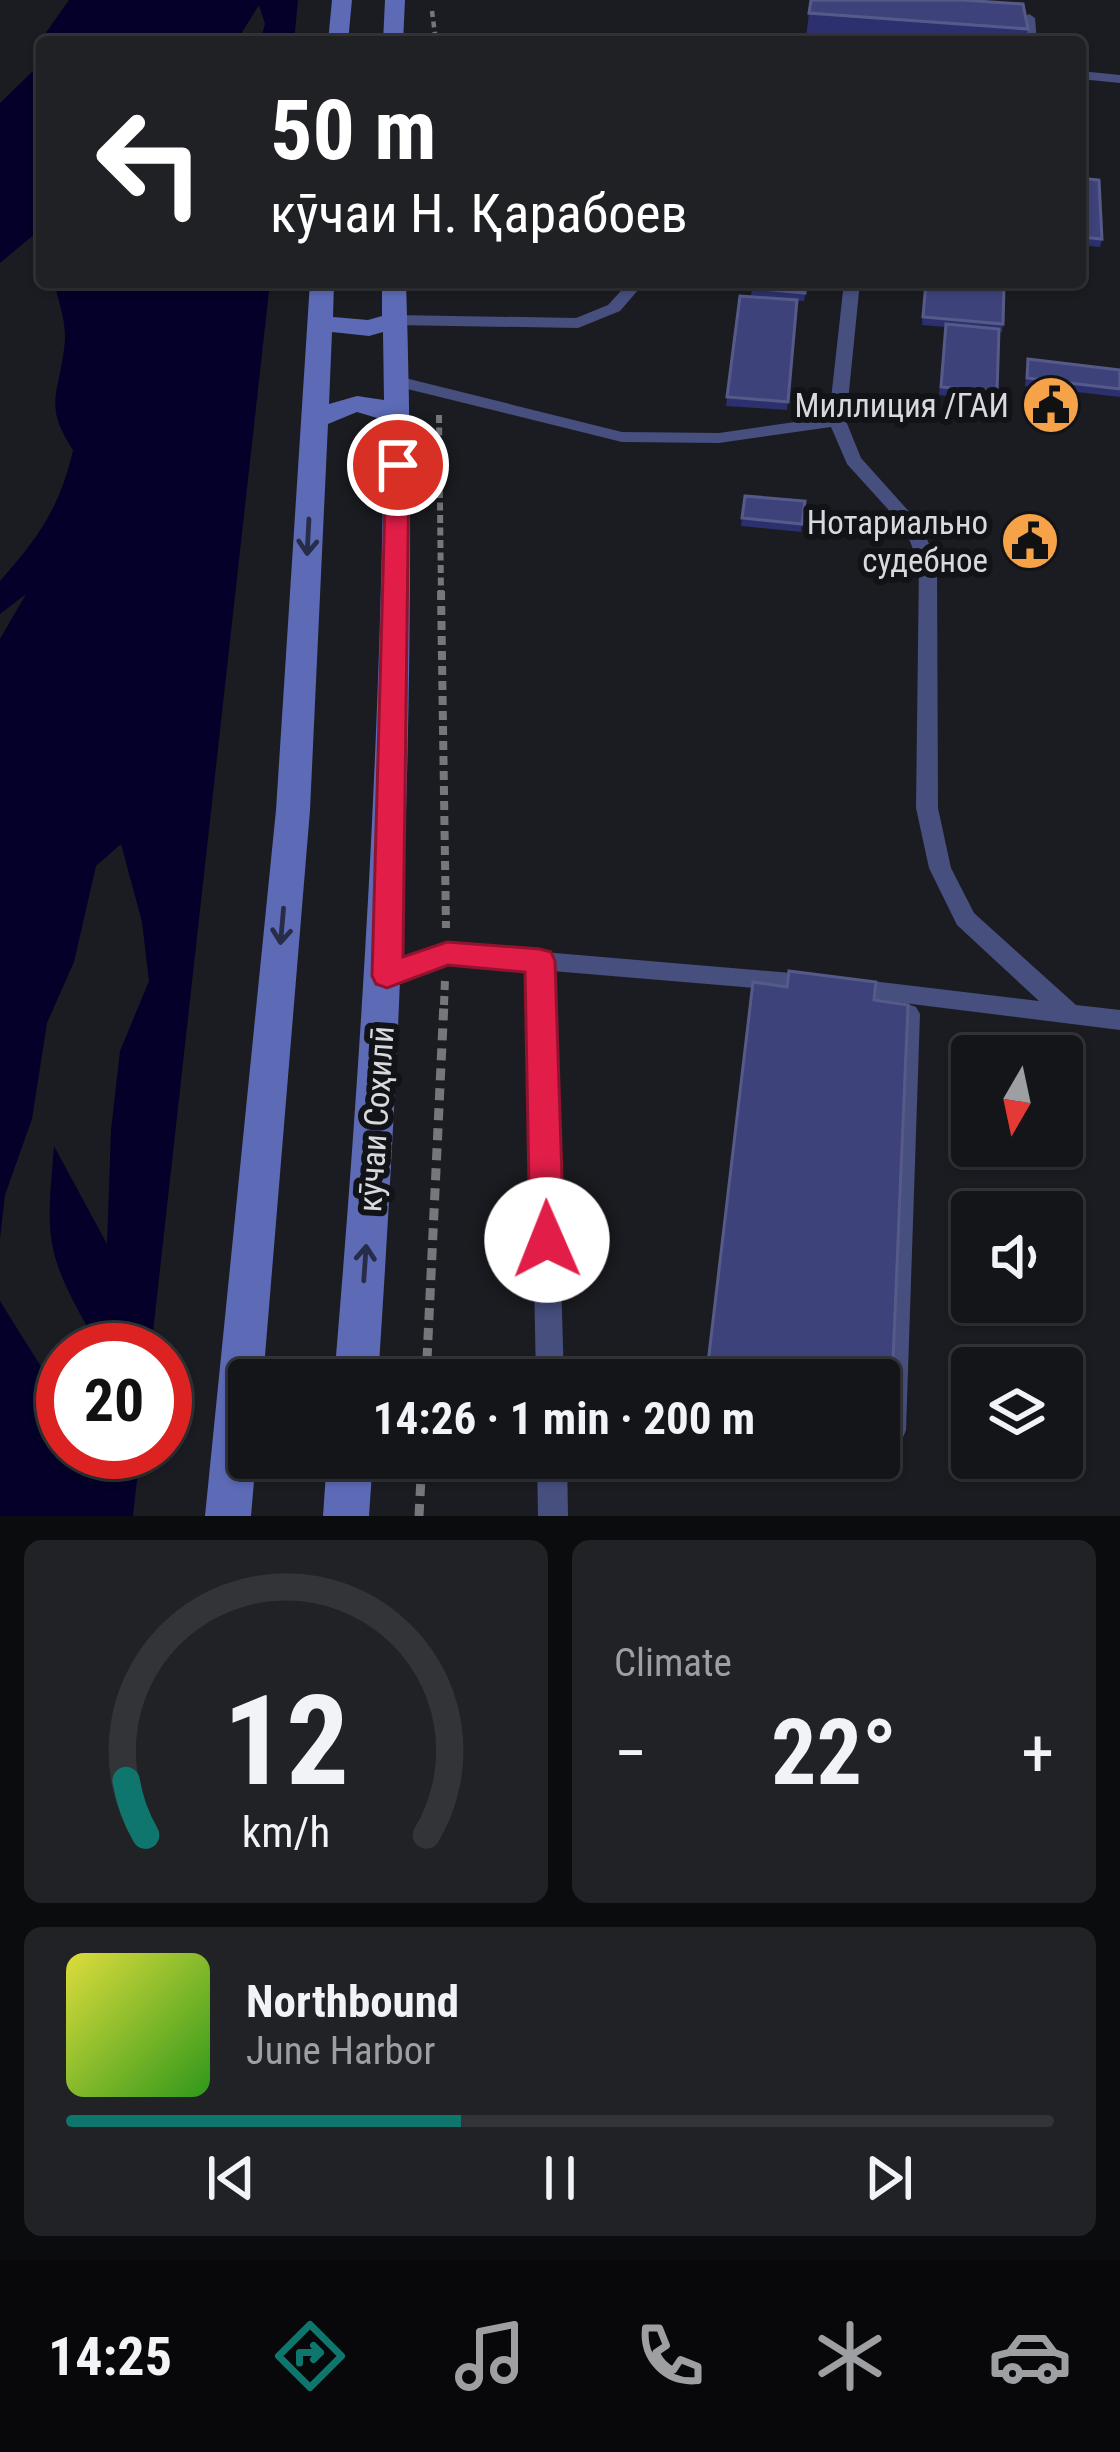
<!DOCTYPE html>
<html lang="en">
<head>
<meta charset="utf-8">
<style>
  :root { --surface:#141519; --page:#212226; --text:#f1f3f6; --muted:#9d9fa2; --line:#333438; --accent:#0f766e }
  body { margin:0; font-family:"Roboto Condensed",sans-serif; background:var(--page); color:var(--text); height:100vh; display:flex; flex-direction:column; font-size:45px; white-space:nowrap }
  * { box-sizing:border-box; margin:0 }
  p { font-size:39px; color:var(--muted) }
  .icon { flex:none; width:66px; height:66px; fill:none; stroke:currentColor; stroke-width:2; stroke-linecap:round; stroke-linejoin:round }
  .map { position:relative; height:1516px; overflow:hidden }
  .panel { display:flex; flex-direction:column; gap:24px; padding:24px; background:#0b0c0e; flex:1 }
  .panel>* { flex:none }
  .banner { position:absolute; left:36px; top:36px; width:1050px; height:252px; border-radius:12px; box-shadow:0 3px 9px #0004,0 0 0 3px var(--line); background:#202124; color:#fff; overflow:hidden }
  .needle { width:78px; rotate:189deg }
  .tools { position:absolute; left:951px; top:1035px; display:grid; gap:24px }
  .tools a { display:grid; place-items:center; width:132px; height:132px; border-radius:12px; background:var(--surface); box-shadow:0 3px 9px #0004,0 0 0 3px var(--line); font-size:60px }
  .speed { position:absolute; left:36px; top:1323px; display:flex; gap:24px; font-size:60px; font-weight:700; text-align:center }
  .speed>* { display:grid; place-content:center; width:156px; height:156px; border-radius:50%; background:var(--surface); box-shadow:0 3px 9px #0004,0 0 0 3px var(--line); line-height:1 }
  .speed .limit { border:18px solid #d22; background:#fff; color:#111 }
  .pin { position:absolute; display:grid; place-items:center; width:102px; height:102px; color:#fff; margin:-51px; border:6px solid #fff; border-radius:50%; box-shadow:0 3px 12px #0007 }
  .me { position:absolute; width:132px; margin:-66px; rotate:359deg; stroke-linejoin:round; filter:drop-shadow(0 0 9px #0008) }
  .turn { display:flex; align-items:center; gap:42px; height:252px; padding:0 36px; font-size:54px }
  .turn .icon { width:156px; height:156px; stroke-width:2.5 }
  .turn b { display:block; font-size:84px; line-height:102px }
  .big { font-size:90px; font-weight:700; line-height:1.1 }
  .panel .card { flex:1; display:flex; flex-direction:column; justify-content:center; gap:18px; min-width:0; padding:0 42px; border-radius:18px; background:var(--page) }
  .panel .dial { align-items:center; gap:0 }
  .dial svg { height:312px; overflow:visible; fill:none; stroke:var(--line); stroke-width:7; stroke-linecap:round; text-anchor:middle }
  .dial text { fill:var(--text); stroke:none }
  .song { display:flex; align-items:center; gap:36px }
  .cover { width:144px; height:144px; border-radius:18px; background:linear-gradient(135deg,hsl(60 70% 55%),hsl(110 70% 35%)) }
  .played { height:12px; border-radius:6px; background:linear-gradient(90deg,var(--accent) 40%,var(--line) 40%) }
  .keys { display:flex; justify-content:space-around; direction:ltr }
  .heat { display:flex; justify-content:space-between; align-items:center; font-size:66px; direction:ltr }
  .panel .tiles { flex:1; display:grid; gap:24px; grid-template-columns:1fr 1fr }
  .card:last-child { grid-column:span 2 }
  .trip { position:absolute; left:228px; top:1359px; width:672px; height:120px; border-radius:12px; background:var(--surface); box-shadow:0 3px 9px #0004,0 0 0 3px var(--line); font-weight:700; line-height:120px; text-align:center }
  .dock { display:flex; height:192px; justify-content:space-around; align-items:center; background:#08080a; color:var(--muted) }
  .dock .icon { width:84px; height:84px }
  .dock .current { color:var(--accent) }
  .dock b { font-size:54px; color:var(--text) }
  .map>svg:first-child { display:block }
  .water { fill:#040029 }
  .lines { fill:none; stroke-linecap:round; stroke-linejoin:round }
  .path-far3 { stroke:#76777b; stroke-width:4.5; stroke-dasharray:6 4.5; stroke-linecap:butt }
  .path-far2 { stroke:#76777b; stroke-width:6; stroke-dasharray:8 4.5; stroke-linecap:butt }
  .path-far1 { stroke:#76777b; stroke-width:8; stroke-dasharray:9 6; stroke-linecap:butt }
  .path { stroke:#76777b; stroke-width:9; stroke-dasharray:12 8; stroke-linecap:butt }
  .service { fill:#464f7e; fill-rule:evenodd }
  .secondary { fill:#5d6ab6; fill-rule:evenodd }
  .wall { fill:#2c306e }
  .building { fill:#3e427a; stroke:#565a89; stroke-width:3 }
  .oneway { stroke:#282d47 }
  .route { fill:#e11d48; stroke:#92132f; stroke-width:3 }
  .labels { text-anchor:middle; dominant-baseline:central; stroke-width:12; stroke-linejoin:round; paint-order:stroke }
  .poi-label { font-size:33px; fill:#d8d9dc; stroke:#121317; text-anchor:end }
  .street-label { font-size:33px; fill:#d8d9dc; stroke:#121317 }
</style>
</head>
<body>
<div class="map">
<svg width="1120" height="1516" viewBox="0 0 1120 1516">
  <rect width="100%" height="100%" fill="#1b1c21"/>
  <g class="water">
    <path d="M69,0H298L294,42H260L265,24L259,5L236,42H42V228L0,263V103L33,71L38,44Z"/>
    <path d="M54,282H270L151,1350H73L88,1328C43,1249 47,1234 54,1146L107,1244L111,1130L120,1051L149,981L142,922L121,844L96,866L74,962L47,1023L32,1119L5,1195L0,1239V639L26,594L0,614V581C39,537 60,507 73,450C44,405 58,397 64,349C68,324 59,305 54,282Z"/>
    <path d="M0,1301L50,1381L63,1364V1452H140L133,1516H0Z"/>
  </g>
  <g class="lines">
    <path class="path-far3" d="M432,11L436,42"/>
    <path class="path-far2" d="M439,415L441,594"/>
    <g class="path-far1">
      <path d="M441,591L446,928"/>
      <path d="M444,1005L445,979"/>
    </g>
    <g class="path">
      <path d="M426,1380L444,1002"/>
      <path d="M419,1516L422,1458"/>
    </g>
    <g class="service">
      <path d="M1029,14L1035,18L1037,42H1025L1023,18Z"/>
      <path d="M1080,71L1120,75V83L1080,79Z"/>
      <path d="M629,282H645L620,311L578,328L395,325L387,320L395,315L576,318L608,305Z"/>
      <path d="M844,282H860L846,421L861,458L922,526L937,565L938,808L951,868L974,913L1076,1005L1120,1010V1030L847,996L839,994L835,987L839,980L847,978L1039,1001L957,925L929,868L916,808L919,565L905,528L847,464L831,427L719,443L622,442L391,385L389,381L397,376L622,432L719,433L829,417Z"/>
      <path d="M447,944L816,975L824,977L828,984L824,991L816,993L552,971L564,1380H536L528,969L448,962L387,985L379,983L375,976L379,969Z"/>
      <path d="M908,1004L916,1007L920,1014L906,1430L902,1440L892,1444L882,1440L879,1399L896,1014L900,1007Z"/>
      <path d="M537,1458H567L568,1516H538Z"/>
    </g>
    <g class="secondary">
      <path d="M332,0H352L348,42H328Z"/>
      <path d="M385,0H405L403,42H383Z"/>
      <path d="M310,282H334L333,317L368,320L382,316V282H406C418,647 402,1014 378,1380H334C361,1060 381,741 384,420L357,412L328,424L310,810L263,1380H249V1458H256L251,1516H205L276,810ZM332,332L369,336L383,332L384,400L357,396L329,404Z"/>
      <path d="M327,1458H373L369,1516H323Z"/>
    </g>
  </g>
  <g class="wall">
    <path d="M809,13L1028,29L1025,42H854L806,38Z"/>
    <path d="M1080,178L1102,239L1100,247L1080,245Z"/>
    <path d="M753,282H807L804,301H797L787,410L726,406L740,296H751Z"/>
    <path d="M925,282L1003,324L1002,332H999L995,401L939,395L945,327L922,325Z"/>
    <path d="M1028,359L1120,370V397L1025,386Z"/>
    <path d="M745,496L805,501L801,532L741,526Z"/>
    <path d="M874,1000L890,1432L878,1475L838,1468L834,1481L741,1466V1458H879Z"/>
  </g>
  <g class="building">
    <path d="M811,0H961L1023,4L1028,29L809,13Z"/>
    <path d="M1080,178L1099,180L1102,239L1080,237Z"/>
    <path d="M753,282H806L805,293L752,288Z"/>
    <path d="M926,282H959L1004,286L1003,324L923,317Z"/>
    <path d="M740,296L797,300L788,402L727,397Z"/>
    <path d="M946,324L999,329L997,392L941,387Z"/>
    <path d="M1028,359L1120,370V389L1027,378Z"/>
    <path d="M745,496L805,501L802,524L742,518Z"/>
    <path d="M789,971L876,982L874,1000L908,1005L890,1432L879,1430V1380H706L753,982L787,987Z"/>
  </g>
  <defs><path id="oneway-shaft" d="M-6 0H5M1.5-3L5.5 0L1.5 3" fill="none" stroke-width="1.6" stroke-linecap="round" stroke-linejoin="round" transform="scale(3)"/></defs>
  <g class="oneway">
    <use href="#oneway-shaft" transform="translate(308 537) rotate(93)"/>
    <use href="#oneway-shaft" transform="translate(282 926) rotate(95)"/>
    <use href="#oneway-shaft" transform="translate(365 1263) rotate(-86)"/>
  </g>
  <path class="route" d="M398,458L409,465L403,957L447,942L540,949L551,952L555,961L564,1240L559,1251L547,1256L535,1251L530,1240L525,972L448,965L387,988L376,984L372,976L386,465Z"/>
  <defs>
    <symbol id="civic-disc" viewBox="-11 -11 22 22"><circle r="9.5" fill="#f6a248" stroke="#121317"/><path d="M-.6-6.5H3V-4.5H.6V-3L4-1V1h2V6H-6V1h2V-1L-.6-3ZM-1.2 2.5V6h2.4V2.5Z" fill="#111"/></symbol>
  </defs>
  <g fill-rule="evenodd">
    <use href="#civic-disc" x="1018" y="372" width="66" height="66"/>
    <use href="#civic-disc" x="997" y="508" width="66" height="66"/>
  </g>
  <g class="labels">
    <g class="poi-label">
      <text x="1009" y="405">Миллиция /ГАИ</text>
      <text x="988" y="522">Нотариально<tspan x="988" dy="38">судебное</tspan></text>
    </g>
    <g class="street-label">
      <text transform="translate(376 1119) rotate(-86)">кӯчаи Соҳилӣ</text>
    </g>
  </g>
</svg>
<div class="tools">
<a><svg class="needle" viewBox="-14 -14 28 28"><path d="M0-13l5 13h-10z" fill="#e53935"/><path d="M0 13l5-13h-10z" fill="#9d9fa2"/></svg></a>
<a><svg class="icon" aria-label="sound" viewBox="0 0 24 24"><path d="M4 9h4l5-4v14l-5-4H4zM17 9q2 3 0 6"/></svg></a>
<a><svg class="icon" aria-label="layers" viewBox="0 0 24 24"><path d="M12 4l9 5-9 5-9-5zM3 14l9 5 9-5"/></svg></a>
</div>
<div class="speed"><div class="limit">20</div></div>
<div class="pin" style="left:398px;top:465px;background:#d93025"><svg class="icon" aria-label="arrive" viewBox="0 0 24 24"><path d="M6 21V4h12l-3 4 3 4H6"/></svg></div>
<svg class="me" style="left:547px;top:1240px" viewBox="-20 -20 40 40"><circle r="19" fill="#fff"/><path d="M0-13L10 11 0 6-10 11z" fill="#e11d48"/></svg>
<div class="trip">14:26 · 1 min · 200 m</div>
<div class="banner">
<div class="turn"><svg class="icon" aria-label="left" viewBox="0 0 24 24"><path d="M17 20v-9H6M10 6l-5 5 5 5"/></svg><div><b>50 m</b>кӯчаи Н. Қарабоев</div></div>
</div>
</div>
<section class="panel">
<div class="tiles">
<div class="card dial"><svg viewBox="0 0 100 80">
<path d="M14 69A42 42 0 1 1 86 69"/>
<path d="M14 69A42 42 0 0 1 9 55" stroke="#0f766e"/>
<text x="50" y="56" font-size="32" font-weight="700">12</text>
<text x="50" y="72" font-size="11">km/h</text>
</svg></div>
<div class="card"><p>Climate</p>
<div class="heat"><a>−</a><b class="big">22°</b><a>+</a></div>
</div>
<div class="card">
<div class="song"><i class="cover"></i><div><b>Northbound</b><p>June Harbor</p></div></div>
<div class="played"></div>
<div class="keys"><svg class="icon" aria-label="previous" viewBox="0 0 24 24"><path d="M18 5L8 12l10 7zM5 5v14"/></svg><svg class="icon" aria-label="pause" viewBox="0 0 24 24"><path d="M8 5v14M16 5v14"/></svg><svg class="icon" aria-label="next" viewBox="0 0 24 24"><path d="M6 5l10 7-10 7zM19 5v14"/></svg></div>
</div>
</div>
</section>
<nav class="dock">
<b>14:25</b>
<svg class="icon current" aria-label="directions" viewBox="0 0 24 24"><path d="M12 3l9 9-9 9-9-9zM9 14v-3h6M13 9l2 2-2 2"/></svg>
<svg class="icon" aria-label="music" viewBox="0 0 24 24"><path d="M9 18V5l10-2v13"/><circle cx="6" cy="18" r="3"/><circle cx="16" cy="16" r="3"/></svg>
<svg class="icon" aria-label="phone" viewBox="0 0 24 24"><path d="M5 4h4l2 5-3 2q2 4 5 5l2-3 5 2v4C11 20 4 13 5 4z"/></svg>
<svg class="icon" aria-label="climate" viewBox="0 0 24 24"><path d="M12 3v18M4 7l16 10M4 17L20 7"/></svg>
<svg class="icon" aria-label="car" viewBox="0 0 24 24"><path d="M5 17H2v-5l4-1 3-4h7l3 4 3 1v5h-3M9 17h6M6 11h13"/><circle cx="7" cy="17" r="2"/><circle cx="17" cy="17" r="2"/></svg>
</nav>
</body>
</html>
